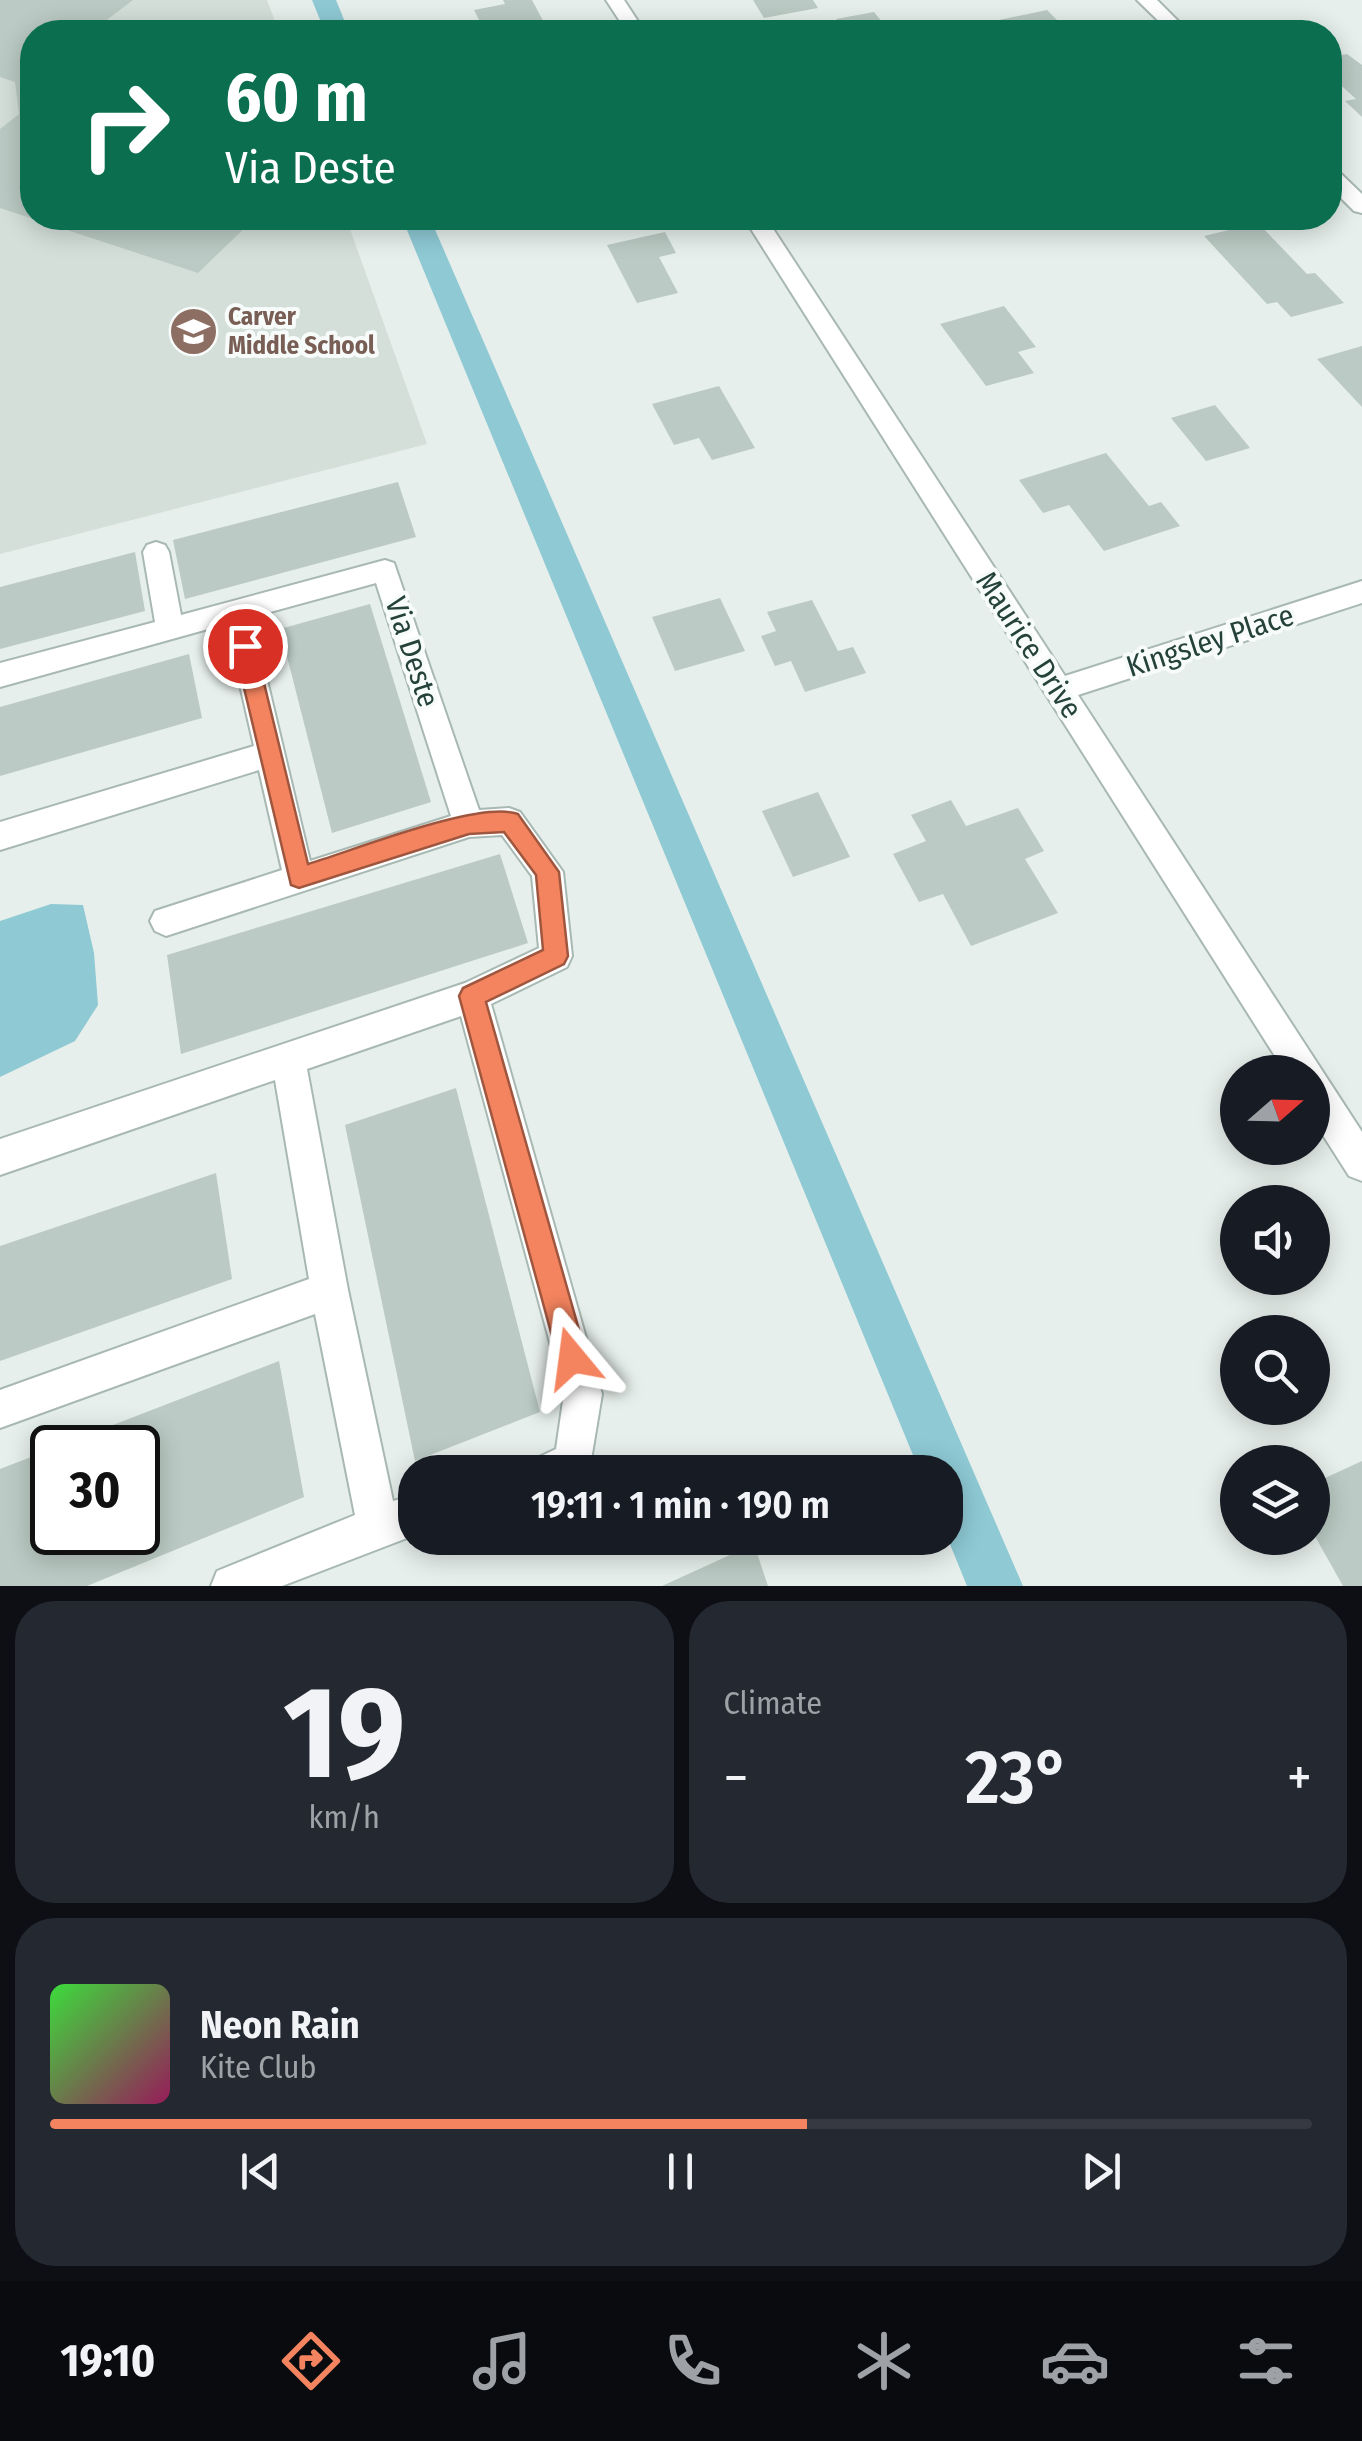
<!DOCTYPE html>
<html lang="en">
<head>
<meta charset="utf-8">
<style>
  :root { --surface:#171b24; --page:#242831; --text:#f1f3f6; --muted:#9ea1a6; --line:#363941; --accent:#f4845f }
  body { margin:0; font-family:"Fira Sans Condensed",sans-serif; background:var(--page); color:var(--text); height:100vh; display:flex; flex-direction:column; font-size:38px; white-space:nowrap }
  * { box-sizing:border-box; margin:0 }
  p { font-size:32px; color:var(--muted) }
  .icon { flex:none; width:55px; height:55px; fill:none; stroke:currentColor; stroke-width:2; stroke-linecap:round; stroke-linejoin:round }
  .map { position:relative; height:1586px; overflow:hidden }
  .side { display:flex; flex-direction:column; gap:15px; padding:15px; background:#0d0f14; flex:1 }
  .side>* { flex:none }
  .guide { position:absolute; left:20px; top:20px; width:1322px; height:210px; border-radius:40px; box-shadow:0 5px 25px #0003; background:#0b6e4f; color:#fff; overflow:hidden }
  .needle { width:65px; rotate:70deg }
  .fabs { position:absolute; left:1220px; top:1055px; display:grid; gap:20px }
  .fabs a { display:grid; place-items:center; width:110px; height:110px; border-radius:50%; background:var(--surface); box-shadow:0 5px 25px #0003; font-size:50px }
  .speed { position:absolute; left:30px; top:1425px; display:flex; gap:20px; font-size:50px; font-weight:700; text-align:center }
  .speed>* { display:grid; place-content:center; width:130px; height:130px; border-radius:50%; background:var(--surface); box-shadow:0 5px 25px #0003; line-height:1 }
  .speed .limit { border:5px solid #111; border-radius:15px; background:#fff; color:#111 }
  .pin { position:absolute; display:grid; place-items:center; width:85px; height:85px; color:#fff; margin:-42px; border:5px solid #fff; border-radius:50%; box-shadow:0 2px 10px #0007 }
  .me { position:absolute; width:110px; margin:-55px; rotate:344deg; stroke-linejoin:round; filter:drop-shadow(0 0 8px #0008) }
  .turn { display:flex; align-items:center; gap:35px; height:210px; padding:0 40px; font-size:45px }
  .turn .icon { width:130px; height:130px; stroke-width:2.5 }
  .turn b { display:block; font-size:70px; line-height:85px }
  .big { font-size:75px; font-weight:600; line-height:1.1 }
  .side .tile { flex:1; display:flex; flex-direction:column; justify-content:center; gap:15px; min-width:0; padding:0 35px; border-radius:40px; background:var(--page) }
  .side .dial { align-items:center; gap:0 }
  .dial b { font-size:130px; line-height:1 }
  .song { display:flex; align-items:center; gap:30px }
  .cover { width:120px; height:120px; border-radius:15px; background:linear-gradient(135deg,hsl(120 70% 55%),hsl(330 70% 35%)) }
  .played { height:10px; border-radius:5px; background:linear-gradient(90deg,var(--accent) 60%,var(--line) 60%) }
  .keys { display:flex; justify-content:space-around; direction:ltr }
  .heat { display:flex; justify-content:space-between; align-items:center; font-size:55px; direction:ltr }
  .side .tiles { flex:1; display:grid; gap:15px; grid-template-columns:1fr 1fr }
  .tile:last-child { grid-column:span 2 }
  .trip { position:absolute; left:398px; top:1455px; width:565px; height:100px; border-radius:40px; background:var(--surface); box-shadow:0 5px 25px #0003; font-weight:600; line-height:100px; text-align:center }
  .menu { display:flex; height:160px; justify-content:space-around; align-items:center; background:#090b0e; color:var(--muted) }
  .menu .icon { width:70px; height:70px }
  .menu .active { color:var(--accent) }
  .menu b { font-size:45px; color:var(--text) }
  .map>svg:first-child { display:block }
  .built { fill:#d4dfda }
  .water { fill:#8ec9d4 }
  .lines { fill:none; stroke-linecap:round; stroke-linejoin:round }
  .canal { fill:#8ec9d4; fill-rule:evenodd }
  .building { fill:#bbcac4 }
  .minor-casing { stroke:#a8b8b2; stroke-width:4 }
  .minor { fill:#fff; fill-rule:evenodd }
  .route { fill:#f4845f; stroke:#9f563e; stroke-width:2.5 }
  .labels { text-anchor:middle; dominant-baseline:central; stroke-width:8; stroke-linejoin:round; paint-order:stroke }
  .far-education-label { font-size:25px; font-weight:bold; fill:#785e54; stroke:#f7fbf9; text-anchor:start }
  .street-label { font-size:30px; fill:#24423a; stroke:#f7fbf9 }
</style>
</head>
<body>
<div class="map">
<svg width="1362" height="1586" viewBox="0 0 1362 1586">
  <rect width="100%" height="100%" fill="#e6efeb"/>
  <path class="built" d="M0,0H267L279,32H32V218H346L427,444L0,554Z"/>
  <path class="water" d="M51,904L83,905L94,953L98,1005L75,1041L0,1077V921Z"/>
  <g class="lines">
    <g class="canal">
      <path d="M312,0H336L349,32H325Z"/>
      <path d="M402,218H430L1023,1586H967L945,1532V1472H920Z"/>
    </g>
  </g>
  <g class="building">
    <path d="M0,0H133L91,32H32V218H255L198,273L0,208V129L19,114L15,82L0,77Z"/>
    <path d="M503,0H532L549,32H485L474,10L505,4Z"/>
    <path d="M753,0H813L818,8L764,18Z"/>
    <path d="M1047,10L1069,32H1010L999,20Z"/>
    <path d="M874,12L886,27L875,29L878,32H847L836,19Z"/>
    <path d="M1347,54L1362,65V117L1345,101L1356,99L1335,80L1330,81V57Z"/>
    <path d="M869,218H910L912,220L878,229Z"/>
    <path d="M1258,223L1307,274L1315,273L1344,303L1291,317L1277,302L1267,304L1204,236Z"/>
    <path d="M665,232L676,253L659,257L678,293L637,303L607,245Z"/>
    <path d="M1004,306L1036,347L1018,352L1034,373L986,386L940,324Z"/>
    <path d="M1362,346V407L1317,359Z"/>
    <path d="M719,386L755,448L712,460L699,438L674,445L652,404Z"/>
    <path d="M1215,405L1250,448L1206,461L1171,418Z"/>
    <path d="M1106,453L1149,506L1161,502L1180,526L1104,551L1069,505L1043,513L1019,480Z"/>
    <path d="M398,482L416,537L185,599L173,540Z"/>
    <path d="M135,552L145,611L0,649V587Z"/>
    <path d="M720,598L745,651L675,671L652,617Z"/>
    <path d="M812,600L838,651L853,647L866,673L805,692L791,661L775,666L761,636L776,631L767,612Z"/>
    <path d="M370,604L431,802L332,833L280,629Z"/>
    <path d="M189,654L202,718L0,776V707Z"/>
    <path d="M818,792L850,857L793,877L762,811Z"/>
    <path d="M951,800L966,826L1018,808L1044,851L1025,859L1058,913L971,946L943,894L919,902L893,854L926,841L911,815Z"/>
    <path d="M500,854L528,943L181,1054L167,955Z"/>
    <path d="M456,1088L540,1412L415,1461L345,1125Z"/>
    <path d="M216,1173L232,1279L0,1361V1246Z"/>
    <path d="M279,1361L304,1497L87,1586H0V1469L52,1449V1532H138V1448L56,1447Z"/>
    <path d="M1362,1461V1586H1343L1312,1531V1484Z"/>
    <path d="M754,1544L768,1586H662Z"/>
  </g>
  <g class="lines">
    <defs>
      <g id="minor">
        <path d="M606,0H624L645,32H627Z"/>
        <path d="M1137,0H1157L1189,32H1170Z"/>
        <path d="M1330,169L1337,170L1362,194V213L1354,211L1330,187Z"/>
        <path d="M744,218H766L1065,676L1362,581V603L1078,695L1362,1132V1181L1349,1176L1312,1118V1072H1285Z"/>
        <path d="M156,542L165,545L169,552L181,615L385,560L394,563L479,810L509,808L520,812L563,872L572,956L567,967L491,1004L602,1394L589,1472H531L537,1458L556,1449L564,1394L461,1016L307,1069L348,1290L393,1501L415,1495V1535L282,1586H211L217,1571L355,1515L315,1314L0,1428V1390L309,1279L275,1080L0,1175V1139L465,983L539,948L532,876L502,835L469,837L166,936L155,931L150,921L155,911L282,870L259,770L0,850V822L254,746L226,624L0,687V663L155,622L143,552L147,545ZM376,583L451,816L310,861L252,617Z"/>
      </g>
    </defs>
    <use href="#minor" class="minor-casing"/>
    <use href="#minor" class="minor"/>
  </g>
  <path class="route" d="M245,637L255,646L308,864C352,851 479,800 518,814L559,872L568,956L564,964L486,1002L587,1358L583,1368L572,1372L562,1368L558,1358L459,996L463,988L543,950L536,875L504,832L469,834L299,888L291,885L234,646Z"/>
  <defs>
    <symbol id="school-disc" viewBox="-11 -11 22 22"><circle r="9.5" fill="#8d6e63" stroke="#f7fbf9"/><path d="M0-5L7-2L0 1L-7-2ZM-4 1L0 2.5L4 1V4Q0 6-4 4Z" fill="#fff"/></symbol>
  </defs>
  <g fill-rule="evenodd">
    <use href="#school-disc" x="166" y="304" width="55" height="55"/>
  </g>
  <g class="labels">
    <g class="far-education-label">
      <text x="228" y="317">Carver<tspan x="228" dy="29">Middle School</tspan></text>
    </g>
    <g class="street-label">
      <text transform="translate(1210 641) rotate(-18)">Kingsley Place</text>
      <text transform="translate(1029 645) rotate(57)">Maurice Drive</text>
      <text transform="translate(412 652) rotate(72)">Via Deste</text>
    </g>
  </g>
</svg>
<div class="fabs">
<a><svg class="needle" viewBox="-14 -14 28 28"><path d="M0-13l5 13h-10z" fill="#e53935"/><path d="M0 13l5-13h-10z" fill="#9ea1a6"/></svg></a>
<a><svg class="icon" aria-label="sound" viewBox="0 0 24 24"><path d="M4 9h4l5-4v14l-5-4H4zM17 9q2 3 0 6"/></svg></a>
<a><svg class="icon" aria-label="search" viewBox="0 0 24 24"><circle cx="10" cy="10" r="6"/><path d="M15 15l6 6"/></svg></a>
<a><svg class="icon" aria-label="layers" viewBox="0 0 24 24"><path d="M12 4l9 5-9 5-9-5zM3 14l9 5 9-5"/></svg></a>
</div>
<div class="speed"><div class="limit">30</div></div>
<div class="pin" style="left:245px;top:646px;background:#d93025"><svg class="icon" aria-label="arrive" viewBox="0 0 24 24"><path d="M6 21V4h12l-3 4 3 4H6"/></svg></div>
<svg class="me" style="left:572px;top:1358px" viewBox="-20 -20 40 40"><path d="M0-17L14 15 0 8-14 15z" fill="#f4845f" stroke="#fff" stroke-width="4"/></svg>
<div class="trip">19:11 · 1 min · 190 m</div>
<div class="guide">
<div class="turn"><svg class="icon" aria-label="right" viewBox="0 0 24 24"><path d="M7 20v-9h11M14 6l5 5-5 5"/></svg><div><b>60 m</b>Via Deste</div></div>
</div>
</div>
<section class="side">
<div class="tiles">
<div class="tile dial"><b>19</b><p>km/h</p></div>
<div class="tile"><p>Climate</p>
<div class="heat"><a>−</a><b class="big">23°</b><a>+</a></div>
</div>
<div class="tile">
<div class="song"><i class="cover"></i><div><b>Neon Rain</b><p>Kite Club</p></div></div>
<div class="played"></div>
<div class="keys"><svg class="icon" aria-label="previous" viewBox="0 0 24 24"><path d="M18 5L8 12l10 7zM5 5v14"/></svg><svg class="icon" aria-label="pause" viewBox="0 0 24 24"><path d="M8 5v14M16 5v14"/></svg><svg class="icon" aria-label="next" viewBox="0 0 24 24"><path d="M6 5l10 7-10 7zM19 5v14"/></svg></div>
</div>
</div>
</section>
<nav class="menu">
<b>19:10</b>
<svg class="icon active" aria-label="directions" viewBox="0 0 24 24"><path d="M12 3l9 9-9 9-9-9zM9 14v-3h6M13 9l2 2-2 2"/></svg>
<svg class="icon" aria-label="music" viewBox="0 0 24 24"><path d="M9 18V5l10-2v13"/><circle cx="6" cy="18" r="3"/><circle cx="16" cy="16" r="3"/></svg>
<svg class="icon" aria-label="phone" viewBox="0 0 24 24"><path d="M5 4h4l2 5-3 2q2 4 5 5l2-3 5 2v4C11 20 4 13 5 4z"/></svg>
<svg class="icon" aria-label="climate" viewBox="0 0 24 24"><path d="M12 3v18M4 7l16 10M4 17L20 7"/></svg>
<svg class="icon" aria-label="car" viewBox="0 0 24 24"><path d="M5 17H2v-5l4-1 3-4h7l3 4 3 1v5h-3M9 17h6M6 11h13"/><circle cx="7" cy="17" r="2"/><circle cx="17" cy="17" r="2"/></svg>
<svg class="icon" aria-label="filters" viewBox="0 0 24 24"><path d="M4 7h16M4 17h16"/><circle cx="9" cy="7" r="2"/><circle cx="15" cy="17" r="2"/></svg>
</nav>
</body>
</html>
